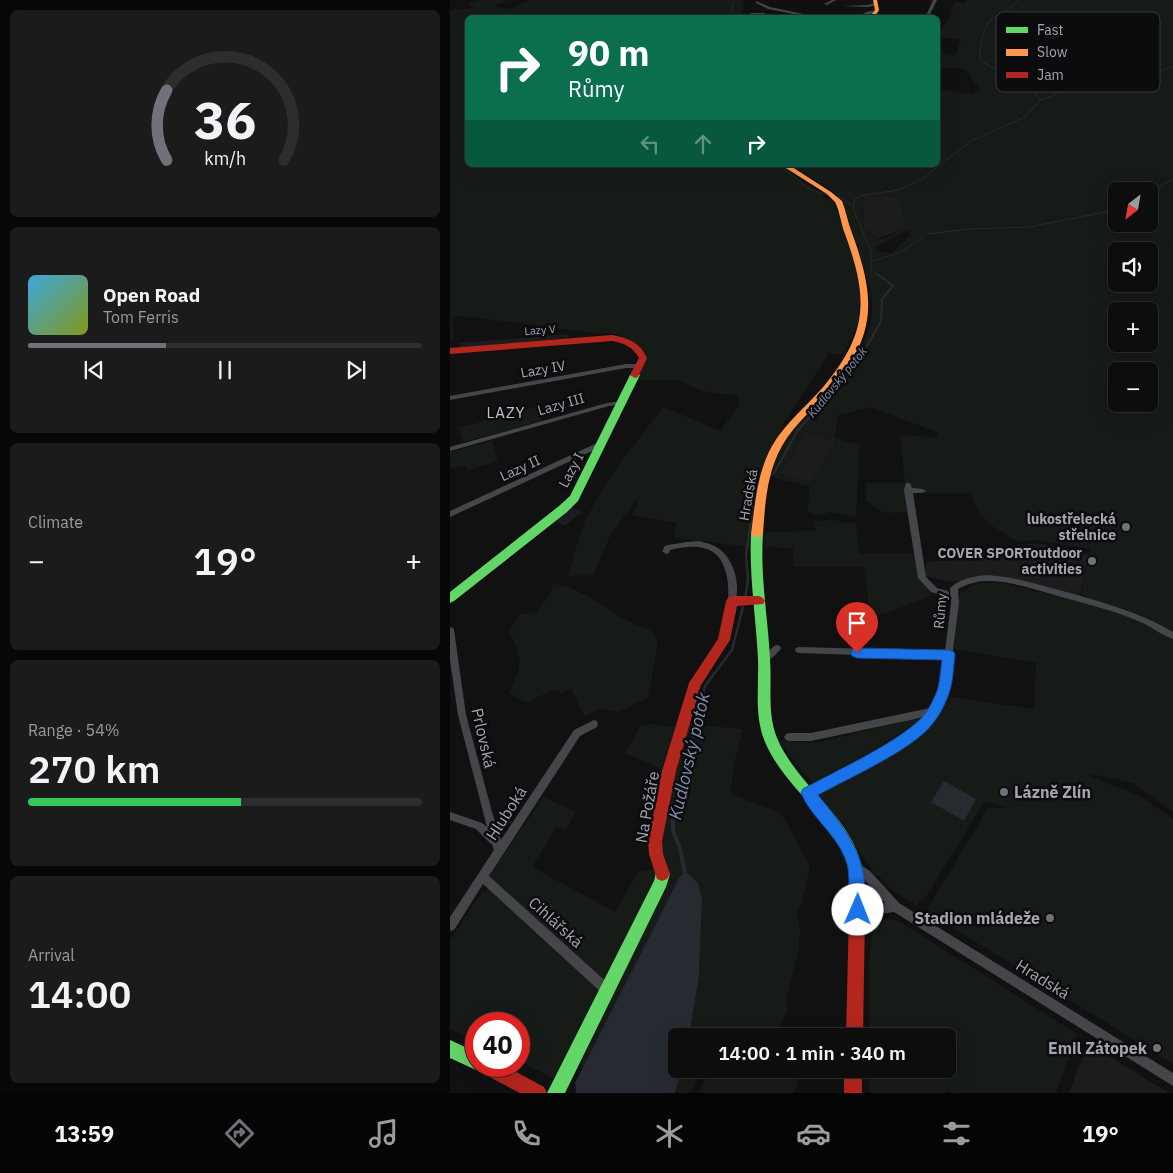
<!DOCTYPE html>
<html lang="en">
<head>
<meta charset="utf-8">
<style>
  :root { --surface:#0d0d0d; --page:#1b1b1b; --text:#f1f3f6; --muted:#9a9c9d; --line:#2d2d2e; --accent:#707179 }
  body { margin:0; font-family:"IBM Plex Sans",sans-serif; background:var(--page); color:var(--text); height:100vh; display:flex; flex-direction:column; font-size:19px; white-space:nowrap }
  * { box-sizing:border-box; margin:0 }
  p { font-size:16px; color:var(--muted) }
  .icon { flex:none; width:28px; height:28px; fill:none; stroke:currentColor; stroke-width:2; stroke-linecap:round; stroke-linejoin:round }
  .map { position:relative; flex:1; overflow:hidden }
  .sheet { display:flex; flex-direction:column; gap:10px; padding:10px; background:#070707; width:450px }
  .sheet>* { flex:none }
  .top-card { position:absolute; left:15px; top:15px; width:475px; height:152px; border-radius:8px; box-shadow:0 5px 20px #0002,0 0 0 1px var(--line); background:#0b6e4f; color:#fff; overflow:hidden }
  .needle { width:32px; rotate:211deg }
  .controls { position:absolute; left:658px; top:182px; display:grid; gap:10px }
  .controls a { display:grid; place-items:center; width:50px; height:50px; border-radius:8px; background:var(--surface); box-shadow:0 5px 20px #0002,0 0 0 1px var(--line); font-size:25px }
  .speed { position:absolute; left:15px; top:1012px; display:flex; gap:10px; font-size:25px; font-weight:700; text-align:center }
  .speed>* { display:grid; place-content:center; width:65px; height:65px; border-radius:50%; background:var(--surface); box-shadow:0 5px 20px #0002,0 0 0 1px var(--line); line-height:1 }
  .speed .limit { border:8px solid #d22; background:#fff; color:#111 }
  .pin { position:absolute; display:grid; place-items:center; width:42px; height:42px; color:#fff; margin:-51px -21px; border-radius:50% 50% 50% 0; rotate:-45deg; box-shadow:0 0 5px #0007 }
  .pin .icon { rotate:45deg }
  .me { position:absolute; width:55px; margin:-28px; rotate:1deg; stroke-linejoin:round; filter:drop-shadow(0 0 4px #0008) }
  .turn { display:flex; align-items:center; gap:18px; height:105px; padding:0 20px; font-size:22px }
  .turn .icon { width:65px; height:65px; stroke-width:2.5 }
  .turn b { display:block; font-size:35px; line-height:42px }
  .lanes { display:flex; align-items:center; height:48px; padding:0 20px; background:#0003; justify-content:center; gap:25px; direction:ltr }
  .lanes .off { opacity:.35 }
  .big { font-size:38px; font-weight:600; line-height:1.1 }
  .sheet .widget { flex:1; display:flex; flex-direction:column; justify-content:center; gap:8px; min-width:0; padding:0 18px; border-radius:8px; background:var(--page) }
  .sheet .dial { align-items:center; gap:0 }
  .dial svg { height:130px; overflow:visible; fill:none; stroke:var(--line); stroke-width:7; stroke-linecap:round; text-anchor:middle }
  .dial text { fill:var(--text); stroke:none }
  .song { display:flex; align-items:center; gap:15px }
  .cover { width:60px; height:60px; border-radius:8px; background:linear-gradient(135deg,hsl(200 70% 55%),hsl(70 70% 35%)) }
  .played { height:5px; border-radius:2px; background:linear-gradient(90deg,var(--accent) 35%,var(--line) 35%) }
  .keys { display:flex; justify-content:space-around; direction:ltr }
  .heat { display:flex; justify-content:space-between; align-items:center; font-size:28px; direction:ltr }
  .charge { height:8px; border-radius:4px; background:linear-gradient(90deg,#34c759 54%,var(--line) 0) }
  .trip { position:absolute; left:218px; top:1028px; width:288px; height:50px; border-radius:8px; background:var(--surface); box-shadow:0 5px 20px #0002,0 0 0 1px var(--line); font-weight:600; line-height:50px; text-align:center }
  .dock { display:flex; height:80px; justify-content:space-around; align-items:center; background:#050505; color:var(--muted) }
  .dock .icon { width:35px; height:35px }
  .dock .selected { color:var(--accent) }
  .dock b { font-size:22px; color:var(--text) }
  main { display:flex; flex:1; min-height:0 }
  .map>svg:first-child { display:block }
  .built { fill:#1c1b1d }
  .green { fill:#161b18; fill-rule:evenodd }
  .water { fill:#262a31 }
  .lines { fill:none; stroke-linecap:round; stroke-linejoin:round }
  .stream-far3 { stroke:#262a31; stroke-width:1 }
  .stream-far2 { stroke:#262a31; stroke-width:2 }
  .stream-far1 { stroke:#262a31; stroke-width:2.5 }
  .stream { stroke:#262a31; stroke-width:4 }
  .street { fill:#45464a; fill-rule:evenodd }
  .fast { fill:#63d668; fill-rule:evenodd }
  .slow { fill:#ff974d; fill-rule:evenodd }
  .jam { fill:#b3261e; fill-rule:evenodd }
  .route { fill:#1a73e8; stroke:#114b97 }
  .poi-dot { fill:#707179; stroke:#0c0b0d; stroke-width:2 }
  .labels { text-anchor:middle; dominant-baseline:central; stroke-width:5; stroke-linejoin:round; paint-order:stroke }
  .far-street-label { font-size:11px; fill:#a3a5b1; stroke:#0c0b0d }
  .far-water-label { font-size:12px; font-style:italic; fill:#7c8eaa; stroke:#0c0b0d }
  .street-label { font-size:14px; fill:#a3a5b1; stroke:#0c0b0d }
  .poi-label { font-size:14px; font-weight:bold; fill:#a3a5b1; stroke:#0c0b0d; text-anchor:end }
  .neighbourhood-label { font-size:15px; letter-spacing:1px; fill:#c3c5ce; stroke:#0c0b0d }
  .near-street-label { font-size:16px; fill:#a3a5b1; stroke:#0c0b0d }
  .near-poi-label { font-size:16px; font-weight:bold; fill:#a3a5b1; stroke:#0c0b0d; text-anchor:end }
  .near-water-label { font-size:18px; font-style:italic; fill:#7c8eaa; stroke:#0c0b0d }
  .key { fill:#0c0b0d; stroke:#39393e; stroke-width:1 }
  .key-label { font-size:14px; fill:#a3a5b1 }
</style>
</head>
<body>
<main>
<section class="sheet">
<div class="widget dial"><svg viewBox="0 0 100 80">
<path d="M14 69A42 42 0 1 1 86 69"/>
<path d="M14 69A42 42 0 0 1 14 26" stroke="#707179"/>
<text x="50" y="56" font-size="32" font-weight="700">36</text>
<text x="50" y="72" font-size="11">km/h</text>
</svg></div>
<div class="widget">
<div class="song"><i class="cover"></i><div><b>Open Road</b><p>Tom Ferris</p></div></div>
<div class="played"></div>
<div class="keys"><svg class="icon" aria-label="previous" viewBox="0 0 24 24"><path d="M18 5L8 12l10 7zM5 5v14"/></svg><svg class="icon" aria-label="pause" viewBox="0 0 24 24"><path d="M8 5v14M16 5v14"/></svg><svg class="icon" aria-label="next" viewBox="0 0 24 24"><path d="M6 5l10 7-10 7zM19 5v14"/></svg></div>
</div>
<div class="widget"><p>Climate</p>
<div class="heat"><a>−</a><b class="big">19°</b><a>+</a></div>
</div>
<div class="widget"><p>Range · 54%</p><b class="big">270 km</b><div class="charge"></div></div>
<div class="widget"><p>Arrival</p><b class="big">14:00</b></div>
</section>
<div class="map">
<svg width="723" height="1093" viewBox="0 0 723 1093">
  <rect width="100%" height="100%" fill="#111"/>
  <g class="built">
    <path d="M414,196L451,197L455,228L428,239L413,227Z"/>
    <path d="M118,334V338L9,348L10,343Z"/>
    <path d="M357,433L387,441L361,483L330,474Z"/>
    <path d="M120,506L132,512L115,526L103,520Z"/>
    <path d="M580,544H593L639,554L630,597L561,578L544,576L502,582L475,576L476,562L530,559L558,547Z"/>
    <path d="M638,1043L719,1093H619Z"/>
  </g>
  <g class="green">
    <path d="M30,0H58L45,6L59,9L80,0H291L294,3L291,17L18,18V165H330L383,202L411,273L413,297L412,314L394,355L379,353L333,424C332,437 316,454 312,470C306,495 303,522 299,547L224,537L226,523L182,515L190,495L161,534L143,575L118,576C123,561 126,546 131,531C146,492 187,440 214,407L270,431L290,404L288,396L252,391L228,380H186L196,355L187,344L167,334L142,333L22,317L2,316L3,342L0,341V11L23,8L18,4Z"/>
    <path d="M517,0H723V812L683,783L636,773C651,782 667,786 683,793C697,800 710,810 723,819V1064L489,919L484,924L478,921L475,913L538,808H557L535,801L473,901L470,900L467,906L444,892L429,876L426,875L369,796C415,769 473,745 501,697L584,709L586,663L504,649L510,592L528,583H552L635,603L636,595H631L640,549L584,540L568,542L539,524L527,510L519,487L520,493H456L457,512L434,513L415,500L417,483H455L450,435L488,437L487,432L420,407L387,416L385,438L410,445L406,517L381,512L366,516L358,511L359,486L324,478C324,475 322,471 322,467C322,463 325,457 327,453C349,407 418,364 422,314C423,291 414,269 407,247C402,235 396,203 387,195C373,183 354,176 339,165H488V89L523,94L529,88L515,69L488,67V54L505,55L511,40L488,37L501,14L505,2L515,3ZM617,59L656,60L668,67L696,68L632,75L623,67L617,66L614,60ZM666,191H699V224H666ZM414,196L451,197L455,228L433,239H427L413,227ZM457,230L460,235L442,253L431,252L425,247ZM666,251H699V284H666ZM666,311H699V344H666ZM666,371H699V404H666ZM357,433L387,441L362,482L330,474Z"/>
    <path d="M85,407L92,421L13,442L8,428Z"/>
    <path d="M42,441L48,461L19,470L14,465L0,469V452Z"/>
    <path d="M388,520V522L406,523L409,554H466L469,580L481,591V596L420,619L415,571L411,567H344L343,548L315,547V532L365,531L364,521Z"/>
    <path d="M102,584C128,585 155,609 178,621C185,625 193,627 200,629L208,642L198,698L168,712L150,709L134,716L121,689L112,693L102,690L76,703L60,693C72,662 74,661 59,631L70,615L87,611L101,593Z"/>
    <path d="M469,717L470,720L418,753L362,783L328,741L367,743Z"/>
    <path d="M200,724L225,727L212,769L175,753L190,727Z"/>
    <path d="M237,724L293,729L283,768L281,794L328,812L333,816L360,867L351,905L346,912L350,930L348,953L336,999L338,1008L325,1036H239L249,976L252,899L235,871L229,878L133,1067L130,1063L215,878L209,840Z"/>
    <path d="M93,797L126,812L115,830L107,827L82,867L165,912L188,872L203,869L207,872L206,881L156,981L148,978L41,878V874Z"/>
    <path d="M415,880L433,901C429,906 419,909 413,909Z"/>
    <path d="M39,886L151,991L103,1078L69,1061V1024H26V1041L0,1029V940L33,890L35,893Z"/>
    <path d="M439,919L446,920L457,926L627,1034L606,1093H501L499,1089L497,1093H419V1069H496V1036H420C420,1013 416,948 424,930C427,924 432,921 439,919Z"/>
    <path d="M233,1069H250L244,1086L240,1093H225Z"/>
    <path d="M260,1069H340L351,1075L344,1093H249Z"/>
  </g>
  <g class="water">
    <path d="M494,781L526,799L514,821L481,802Z"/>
    <path d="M235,871L248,883L252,899L249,976L239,1036H226V1069H233L225,1093H126L125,1083L229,878Z"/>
  </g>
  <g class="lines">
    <g class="stream-far3">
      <path d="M281,18L283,4"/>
      <path d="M590,100L615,91L689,80L723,66"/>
      <path d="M328,165L358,188L380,196"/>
      <path d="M699,193L723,179"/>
      <path d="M387,197L394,199L402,206"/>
      <path d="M478,234L518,229L579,227L666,210"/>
      <path d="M422,261L450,253L474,236"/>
      <path d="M428,275L421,270V251L403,208L405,199L410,196L448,190L472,179L521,141L575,117L590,100L585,91L531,61C528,53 533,29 539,22C548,13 560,11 568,0"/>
    </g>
    <path class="stream-far2" d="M318,478L324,473L348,430L380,394L417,346L431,321L432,299L443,286L427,274"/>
    <g class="stream-far1">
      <path d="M295,599L298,580L296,555L305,491L309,487"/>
      <path d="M240,745L255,686L282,650L293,607"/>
    </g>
    <path class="stream" d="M235,874L230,848L223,831V811L240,744"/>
    <g class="street">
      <path d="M382,0H386L377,5L374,4Z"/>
      <path d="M483,0H487L478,18H475Z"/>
      <path d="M306,1L320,7L368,17L364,18L318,9L306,3Z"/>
      <path d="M425,3L426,5L418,7L392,6L418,5Z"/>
      <path d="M427,10L428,12C421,13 412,18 407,18L416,12Z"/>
      <path d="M301,13H314L316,14L302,15V18H299Z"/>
      <path d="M176,364H190L193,366L190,368H176L0,400V396Z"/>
      <path d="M172,401L175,403L174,404L159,406L0,451V447L157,403Z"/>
      <path d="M149,442H153L154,444L153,446L0,517V511Z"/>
      <path d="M456,483H460L462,488L472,489L476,491L472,493H463L476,577L487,588L498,591L499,593L498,595L495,596L481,592L468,578L454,490Z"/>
      <path d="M249,541C256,543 262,544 268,548C284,559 291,585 285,603H279L278,601C280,578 275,549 248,547C239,546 229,548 220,550L219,553L216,554L212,551L215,546L218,545L237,542Z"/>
      <path d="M537,575L556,577L571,580C588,584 604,589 620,593C656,603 691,613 723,632V639C712,635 703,628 693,623C666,611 637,604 608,596C585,590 562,581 537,581C527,581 517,584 508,589L509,603L498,690L488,710L487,714H486L482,721L464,738L361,796L358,797L355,796L353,793L355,790L458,732L474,717L361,741H339L336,740L334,737L336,734L339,733H361L480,708L490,690L494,658L349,653L346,652L345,650L346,648L349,647L495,651L501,603L500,588C509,579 524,576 537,575Z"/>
      <path d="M0,627L3,628L4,630L16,715L42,812L51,840L124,730L144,720L147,721L148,724L147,727L130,736L39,876L161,986L163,990L161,994L157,996L153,994L33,884L4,930L0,931V917L44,850L42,844L40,843L26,829L0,820V812L32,823L37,827L8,715L0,660Z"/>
      <path d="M327,645L330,646L331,648L330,650C325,655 318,664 311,662L310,660L311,658L324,646Z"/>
      <path d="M406,862L420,871L449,903L723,1073V1086L444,912L424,915L414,924L410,925L406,924L405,920C411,908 423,905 435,903L412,877L402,870L401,867L402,864Z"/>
    </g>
    <g class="fast">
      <path d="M185,372L190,375L128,501L117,512L4,601L0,603V592L109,506L120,496L180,375Z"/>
      <path d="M307,530L313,534C310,576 318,617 320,659C322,685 317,713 327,738C351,794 414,821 415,890C416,899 416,910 413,920L407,922L401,920L399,914C400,897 402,878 396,861C381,815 334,787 315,742C304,716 309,687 308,659C306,617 299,576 301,534Z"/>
      <path d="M212,867L217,869L220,874L216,887L115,1093H97L204,881L207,869Z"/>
      <path d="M0,1040L26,1052V1066L32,1067L26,1070L0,1058Z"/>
    </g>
    <g class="slow">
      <path d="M423,0H427L429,10L424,18H419L425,10Z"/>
      <path d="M331,165H339L381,192L392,201C396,211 398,223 402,233C426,299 427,336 379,391C364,409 344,424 332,446C317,472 315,504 313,534L307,538L301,534C305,504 307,473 322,446C336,422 357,406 374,386C419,332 418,297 395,234C391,224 390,212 385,202L377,194Z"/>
    </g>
    <g class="jam">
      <path d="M162,335C178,338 190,342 197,358L188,377L185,378L180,375L189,358C183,347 174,343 162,341L0,354V348Z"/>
      <path d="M282,596H309L313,598L315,601L313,604L287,606L280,640L251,685L226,771L212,841L213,854L220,874L217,879L212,881L207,879L199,854L198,841L212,771L239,683L268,639L276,601L278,598Z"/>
      <path d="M407,906L413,908L415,914L413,1036H396L399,914L401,908Z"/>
      <path d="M27,1066H55L94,1087L97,1093H70L30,1072Z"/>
      <rect x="394" y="1069" width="18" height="24"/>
    </g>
  </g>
  <path class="route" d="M407,648L499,650L504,652L505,655C503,671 503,687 496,701C492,711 485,722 477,730C453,754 399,778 368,795C392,825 415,852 415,892C415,900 416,908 413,915L408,917L402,915C395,897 403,876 395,858C385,833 361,817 351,793L353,789C387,770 437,748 466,723C474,717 480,707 484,698C490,687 490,673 492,660L407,658L402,656L401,653L402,649Z"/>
  <g class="poi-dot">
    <circle cx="676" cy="527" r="5"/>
    <circle cx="642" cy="561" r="5"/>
    <circle cx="554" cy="792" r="5"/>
    <circle cx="600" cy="918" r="5"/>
    <circle cx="707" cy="1048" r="5"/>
  </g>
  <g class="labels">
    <g class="far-street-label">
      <text transform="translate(90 330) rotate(-5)">Lazy V</text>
    </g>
    <g class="far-water-label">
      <text transform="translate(387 382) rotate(-51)">Kudlovský potok</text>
    </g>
    <g class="street-label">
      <text transform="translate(93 369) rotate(-10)">Lazy IV</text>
      <text transform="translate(111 404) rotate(-16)">Lazy III</text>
      <text transform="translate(70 468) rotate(-25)">Lazy II</text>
      <text transform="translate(121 470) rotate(-62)">Lazy I</text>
      <text transform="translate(298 495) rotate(-80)">Hradská</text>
      <text transform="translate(490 611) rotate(-85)">Růmy</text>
    </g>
    <g class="poi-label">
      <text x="666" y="519">lukostřelecká<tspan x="666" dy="16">střelnice</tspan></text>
      <text x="632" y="553">COVER SPORToutdoor<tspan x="632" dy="16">activities</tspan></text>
    </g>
    <g class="neighbourhood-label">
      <text x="56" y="412">LAZY</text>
    </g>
    <g class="near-street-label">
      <text transform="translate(34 738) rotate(77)">Prlovská</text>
      <text transform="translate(197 807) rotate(-80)">Na Požáře</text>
      <text transform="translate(56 813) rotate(-57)">Hluboká</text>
      <text transform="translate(106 922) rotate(42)">Cihlářská</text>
      <text transform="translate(593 979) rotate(32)">Hradská</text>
    </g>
    <g class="near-poi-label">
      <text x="564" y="792" text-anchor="start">Lázně Zlín</text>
      <text x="590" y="918">Stadion mládeže</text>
      <text x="697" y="1048">Emil Zátopek</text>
    </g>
    <g class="near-water-label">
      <text transform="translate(239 756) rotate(-77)">Kudlovský potok</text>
    </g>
  </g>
  <rect x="546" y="12" width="164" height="80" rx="8" class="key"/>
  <rect x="556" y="27" width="22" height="6" fill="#63d668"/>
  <rect x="556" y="49" width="22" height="7" fill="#ff974d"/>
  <rect x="556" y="72" width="22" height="6" fill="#b3261e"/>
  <g class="key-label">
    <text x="587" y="35">Fast</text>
    <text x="587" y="57">Slow</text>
    <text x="587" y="80">Jam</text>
  </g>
</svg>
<div class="controls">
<a><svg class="needle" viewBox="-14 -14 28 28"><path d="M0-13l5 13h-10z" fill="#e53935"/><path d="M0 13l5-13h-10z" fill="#9a9c9d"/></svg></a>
<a><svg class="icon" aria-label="sound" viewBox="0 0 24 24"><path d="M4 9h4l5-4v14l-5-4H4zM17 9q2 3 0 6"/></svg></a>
<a>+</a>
<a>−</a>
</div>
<div class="speed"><div class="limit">40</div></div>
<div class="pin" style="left:407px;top:653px;background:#d93025"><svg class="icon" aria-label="arrive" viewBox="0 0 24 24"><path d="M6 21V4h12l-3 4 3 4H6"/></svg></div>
<svg class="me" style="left:408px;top:910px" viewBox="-20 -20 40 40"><circle r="19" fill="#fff"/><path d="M0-13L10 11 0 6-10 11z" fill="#1a73e8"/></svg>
<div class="trip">14:00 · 1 min · 340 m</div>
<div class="top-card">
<div class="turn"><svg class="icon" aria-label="right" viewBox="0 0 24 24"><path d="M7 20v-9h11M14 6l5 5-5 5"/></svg><div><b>90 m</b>Růmy</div></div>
<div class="lanes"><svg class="icon off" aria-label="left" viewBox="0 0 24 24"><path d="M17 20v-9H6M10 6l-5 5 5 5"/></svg><svg class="icon off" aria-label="ahead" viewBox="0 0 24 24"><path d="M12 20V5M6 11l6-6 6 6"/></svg><svg class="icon" aria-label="right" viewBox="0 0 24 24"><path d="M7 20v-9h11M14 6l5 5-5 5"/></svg></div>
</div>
</div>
</main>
<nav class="dock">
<b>13:59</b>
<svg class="icon selected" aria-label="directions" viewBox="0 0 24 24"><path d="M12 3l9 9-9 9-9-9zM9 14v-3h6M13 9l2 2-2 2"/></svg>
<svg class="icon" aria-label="music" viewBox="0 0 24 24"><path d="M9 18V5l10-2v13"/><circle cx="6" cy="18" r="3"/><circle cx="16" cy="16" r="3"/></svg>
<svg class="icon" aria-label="phone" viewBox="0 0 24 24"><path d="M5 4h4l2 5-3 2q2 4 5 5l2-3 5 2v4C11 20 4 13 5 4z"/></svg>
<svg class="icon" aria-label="climate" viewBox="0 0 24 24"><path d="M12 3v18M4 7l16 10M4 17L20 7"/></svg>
<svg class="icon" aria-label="car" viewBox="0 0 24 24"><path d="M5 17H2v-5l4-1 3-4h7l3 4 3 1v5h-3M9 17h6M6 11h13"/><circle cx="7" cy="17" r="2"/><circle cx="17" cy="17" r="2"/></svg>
<svg class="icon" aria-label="filters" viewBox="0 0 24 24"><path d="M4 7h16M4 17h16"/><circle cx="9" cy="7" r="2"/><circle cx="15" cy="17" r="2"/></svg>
<b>19°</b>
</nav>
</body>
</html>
